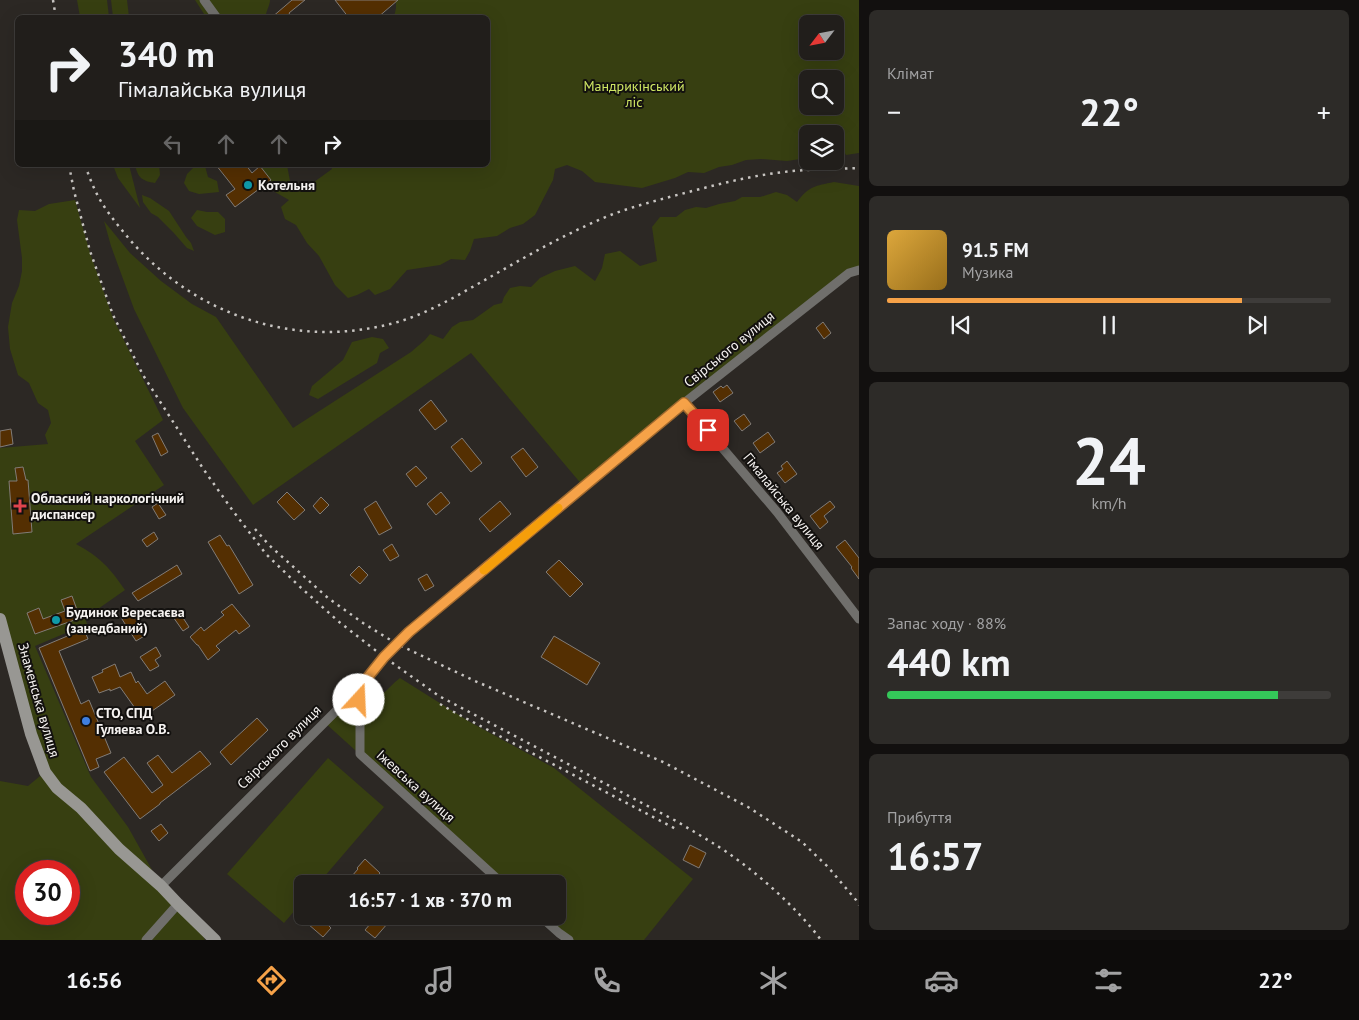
<!DOCTYPE html>
<html lang="uk">
<head>
<meta charset="utf-8">
<style>
  :root { --surface:#211e1b; --page:#2d2b28; --text:#f1f3f6; --muted:#a2a2a3; --line:#3e3c3a; --accent:#f6a248 }
  body { margin:0; font-family:"PT Sans",sans-serif; background:var(--page); color:var(--text); height:100vh; display:flex; flex-direction:column; font-size:19px; white-space:nowrap }
  * { box-sizing:border-box; margin:0 }
  p { font-size:16px; color:var(--muted) }
  .icon { flex:none; width:28px; height:28px; fill:none; stroke:currentColor; stroke-width:2; stroke-linecap:round; stroke-linejoin:round }
  .map { position:relative; flex:1; overflow:hidden }
  .sheet { display:flex; flex-direction:column; gap:10px; padding:10px; background:#12100f; width:500px }
  .sheet>* { flex:none }
  .top-card { position:absolute; left:15px; top:15px; width:475px; height:152px; border-radius:8px; box-shadow:0 5px 20px #0002,0 0 0 1px var(--line); background:#211e1b; color:var(--text); overflow:hidden }
  .needle { width:32px; rotate:238deg }
  .fabs { position:absolute; left:799px; top:15px; display:grid; gap:10px }
  .fabs a { display:grid; place-items:center; width:45px; height:45px; border-radius:8px; background:var(--surface); box-shadow:0 5px 20px #0002,0 0 0 1px var(--line); font-size:25px }
  .speed { position:absolute; left:15px; top:860px; display:flex; gap:10px; font-size:25px; font-weight:700; text-align:center }
  .speed>* { display:grid; place-content:center; width:65px; height:65px; border-radius:50%; background:var(--surface); box-shadow:0 5px 20px #0002,0 0 0 1px var(--line); line-height:1 }
  .speed .limit { border:8px solid #d22; background:#fff; color:#111 }
  .pin { position:absolute; display:grid; place-items:center; width:42px; height:42px; color:#fff; margin:-21px; border-radius:10px; box-shadow:0 2px 8px #0006 }
  .me { position:absolute; width:55px; margin:-28px; rotate:20deg; stroke-linejoin:round; filter:drop-shadow(0 0 4px #0008) }
  .turn { display:flex; align-items:center; gap:18px; height:105px; padding:0 20px; font-size:22px }
  .turn .icon { width:65px; height:65px; stroke-width:2.5 }
  .turn b { display:block; font-size:35px; line-height:42px }
  .lanes { display:flex; align-items:center; height:48px; padding:0 20px; background:#0003; justify-content:center; gap:25px; direction:ltr }
  .lanes .off { opacity:.35 }
  .big { font-size:38px; font-weight:700; line-height:1.1 }
  .sheet .card { flex:1; display:flex; flex-direction:column; justify-content:center; gap:8px; min-width:0; padding:0 18px; border-radius:8px; background:var(--page) }
  .sheet .dial { align-items:center; gap:0 }
  .dial b { font-size:65px; line-height:1 }
  .song { display:flex; align-items:center; gap:15px }
  .cover { width:60px; height:60px; border-radius:8px; background:linear-gradient(135deg,hsl(40 70% 55%),hsl(40 70% 35%)) }
  .played { height:5px; border-radius:2px; background:linear-gradient(90deg,var(--accent) 80%,var(--line) 80%) }
  .keys { display:flex; justify-content:space-around; direction:ltr }
  .heat { display:flex; justify-content:space-between; align-items:center; font-size:28px; direction:ltr }
  .charge { height:8px; border-radius:4px; background:linear-gradient(90deg,#34c759 88%,var(--line) 0) }
  .trip { position:absolute; left:294px; top:875px; width:272px; height:50px; border-radius:8px; background:var(--surface); box-shadow:0 5px 20px #0002,0 0 0 1px var(--line); font-weight:700; line-height:50px; text-align:center }
  .tabs { display:flex; height:80px; justify-content:space-around; align-items:center; background:#0d0c0b; color:var(--muted) }
  .tabs .icon { width:35px; height:35px }
  .tabs .on { color:var(--accent) }
  .tabs b { font-size:22px; color:var(--text) }
  main { display:flex; flex:1; min-height:0 }
  .map>svg:first-child { display:block }
  .green { fill:#373f11; fill-rule:evenodd }
  .building { fill:#542f02; stroke:#817c78 }
  .lines { fill:none; stroke-linecap:round; stroke-linejoin:round }
  .street { stroke:#706f6c; stroke-width:9 }
  .secondary { stroke:#989793; stroke-width:12 }
  .rail { stroke:#c8c5c2; stroke-width:2.5; stroke-dasharray:2.5 5; stroke-linecap:butt }
  .route-casing { stroke:#a0692f; stroke-width:12 }
  .route { stroke:#f6a248; stroke-width:9 }
  .slow { stroke:#f59e0b; stroke-width:9 }
  .culture-dot { fill:#0f9aa8; stroke:#13110f; stroke-width:2 }
  .health-dot { fill:#e0444e; stroke:#13110f; stroke-width:2 }
  .shop-dot { fill:#3f7fe0; stroke:#13110f; stroke-width:2 }
  .labels { text-anchor:middle; dominant-baseline:central; stroke-width:4; stroke-linejoin:round; paint-order:stroke }
  .park-label { font-size:14px; fill:#cfe664; stroke:#13110f }
  .poi-label { font-size:14px; font-weight:bold; fill:#f6f3f1; stroke:#13110f; text-anchor:start }
  .street-label { font-size:14px; fill:#f6f3f1; stroke:#13110f }
</style>
</head>
<body>
<main>
<div class="map">
<svg width="859" height="940" viewBox="0 0 859 940">
  <rect width="100%" height="100%" fill="#2c2824"/>
  <g class="green">
    <path d="M77,0H107L109,17H80Z"/>
    <path d="M111,0H127L129,17H113Z"/>
    <path d="M195,0H270C270,6 265,12 266,18L206,17Z"/>
    <path d="M396,0H859V153L846,155L841,146L835,150V134H808L807,158L787,161L761,159L746,160L732,165L719,167L704,173L688,172L675,178L642,188L595,182L582,171L567,165L555,169L553,180L535,215L523,224L510,228L497,236L474,239L470,251L465,260L451,259L440,265L407,270L390,289L375,295L369,289L357,295L348,298L335,285L319,256L307,243L296,225L285,219L281,207L289,200L275,192L260,165H287L290,181L296,189L303,190L332,169L331,165H488V18L394,17L396,8ZM808,24H835V51H808ZM808,79H835V106H808Z"/>
    <path d="M113,165H129L140,208L118,178Z"/>
    <path d="M135,165H159L160,175L155,183C142,181 138,178 135,165Z"/>
    <path d="M205,166L208,177L217,181L219,192L199,194L189,191L184,183L187,174L194,167Z"/>
    <path d="M834,182L859,186V270L583,486L471,353L253,505L183,408L134,309L111,246L104,221L130,253L161,281L192,304L216,317L293,428L411,352L425,340L430,334L443,339L452,327L460,322L473,320L494,305L502,303L504,297L510,288L520,286L531,287L540,278L555,271L575,266L595,281L602,268L605,254L620,251L640,266L657,261L652,227L660,217H676L685,210L696,207L706,208L719,204L735,201L742,197H760L776,192L787,195L797,202C809,186 815,186 834,182Z"/>
    <path d="M142,195L150,198L169,211L186,237L191,243L194,251L187,248L173,232L158,217L151,213L143,202Z"/>
    <path d="M75,200L90,253L113,318L163,420L135,441L164,485L76,544C100,557 110,568 125,590L85,618L87,624L35,646L91,777L128,827L161,886L202,934L205,940H0V781L28,786L45,772L0,619V448L48,444L45,435L51,423L48,410L38,403L29,383L18,375L10,349L8,327L12,303L19,286L22,271V258L17,220L19,210L35,211L49,204ZM26,871H69V914H26Z"/>
    <path d="M197,210L207,212H218L225,219V232L215,235L197,226L191,218Z"/>
    <path d="M372,337L383,339L389,348L380,353L377,363L318,399L309,395L312,386L343,360L352,342Z"/>
    <path d="M400,678L470,722L554,768L693,879L644,940H569L540,916H558V884H503L324,722L337,713L351,714L366,711L372,714H380V705H384L381,695C388,690 393,683 400,678Z"/>
    <path d="M328,758L384,807L318,884H302V902L284,923L227,874Z"/>
  </g>
  <g class="building">
    <path d="M292,0H305L289,13L292,18H271Z"/>
    <path d="M335,0H398L377,18H349Z"/>
    <path d="M216,165H246L252,173L260,166L271,180L235,207L226,195L235,189Z"/>
    <path d="M823,322L831,333L824,339L816,328Z"/>
    <path d="M727,385L733,393L720,402L713,392L721,386L723,388Z"/>
    <path d="M431,400L447,421L435,430L419,410Z"/>
    <path d="M744,414L751,424L742,431L734,421Z"/>
    <path d="M11,429L13,444L0,447V431Z"/>
    <path d="M768,432L775,442L760,453L753,443Z"/>
    <path d="M158,433L168,452L161,456L152,436Z"/>
    <path d="M462,438L482,463L471,472L451,447Z"/>
    <path d="M523,448L538,467L526,477L511,457Z"/>
    <path d="M787,461L797,474L785,483L777,473L783,469L781,466Z"/>
    <path d="M416,466L427,478L416,487L406,474Z"/>
    <path d="M23,467L26,480H28L32,532L13,534L9,481H17L15,468Z"/>
    <path d="M287,492L305,510L294,520L277,502Z"/>
    <path d="M441,492L450,503L436,515L427,504Z"/>
    <path d="M321,497L329,505L320,514L313,506Z"/>
    <path d="M376,501L392,528L379,535L364,509Z"/>
    <path d="M500,501L511,514L490,532L479,519Z"/>
    <path d="M830,501L835,507L824,516L828,522L820,529L810,516Z"/>
    <path d="M158,503L166,515L159,519L152,507Z"/>
    <path d="M154,532L158,539L147,547L142,540Z"/>
    <path d="M220,535L227,546L229,545L253,585L239,594L208,542Z"/>
    <path d="M845,540L859,558V579L851,568L852,567L836,547Z"/>
    <path d="M392,544L399,556L390,561L383,550Z"/>
    <path d="M559,560L583,584L570,597L546,572Z"/>
    <path d="M177,565L182,574L138,601L132,593Z"/>
    <path d="M359,566L368,575L360,584L350,575Z"/>
    <path d="M427,574L434,586L425,591L418,579Z"/>
    <path d="M72,596L80,618L35,634L27,613L39,608L43,619L65,611L61,600Z"/>
    <path d="M232,604L250,626L239,634L236,630L216,646L220,650L208,660L198,645H197L190,637L201,627L204,631L224,615L221,612Z"/>
    <path d="M130,609L146,635L136,641L120,616Z"/>
    <path d="M178,610L189,627L183,631L171,614Z"/>
    <path d="M84,629L88,639L59,651L81,704L89,700L111,753L96,759L99,767L90,771L39,648Z"/>
    <path d="M554,636L600,663L587,685L541,657Z"/>
    <path d="M156,647L161,656L155,660L159,666L150,671L140,657Z"/>
    <path d="M115,664L120,677L131,672L136,683L138,681L147,694L165,681L175,695L142,718L120,687L110,691V689L99,693L92,677L103,672L102,670Z"/>
    <path d="M257,718L268,730L231,765L220,752Z"/>
    <path d="M200,751L211,764L160,803V804L140,819L104,772L124,757L152,793L163,785L147,763L158,755L172,773Z"/>
    <path d="M161,824L168,833L159,841L151,831Z"/>
    <path d="M690,845L706,853L699,868L683,860Z"/>
    <path d="M365,859L380,873L370,884H345L358,869L357,868Z"/>
    <path d="M314,916H338L329,926L331,928L323,937L308,924Z"/>
    <path d="M377,916H394L375,938L365,930Z"/>
  </g>
  <g class="lines">
    <g class="street">
      <path d="M204,0L217,18"/>
      <path d="M684,403L777,512L859,619"/>
      <path d="M360,687V754L503,884"/>
      <path d="M161,886L360,687L384,657L409,631L684,403L849,273L859,270"/>
      <path d="M540,916L559,933L569,940"/>
      <path d="M146,940L178,904"/>
    </g>
    <path class="secondary" d="M0,619L31,734L45,772L57,788L81,808L119,849L161,886L178,904L215,940"/>
    <g class="rail">
      <path d="M53,0L56,18"/>
      <path d="M69,165L74,191L90,251L113,315L143,375L204,470L233,511L266,554L298,585L338,621L384,657L439,696L678,822C689,829 700,835 711,842C748,864 796,906 821,940"/>
      <path d="M85,165C88,173 91,182 95,190C103,208 117,224 130,240C198,318 301,351 401,321C433,311 463,292 492,276C532,253 571,231 613,214C635,206 658,200 681,194C715,185 749,176 784,172C809,169 834,169 859,168"/>
      <path d="M255,529L269,545L328,598L363,623L397,644L475,681L663,762L748,807L802,842L828,867L856,900L859,905"/>
      <path d="M440,704L452,711L676,829"/>
    </g>
  </g>
  <g class="lines">
    <defs>
      <path id="route" d="M359,700L360,687L384,657L409,632L684,403L708,430"/>
    </defs>
    <use href="#route" class="route-casing"/>
    <use href="#route" class="route"/>
    <path class="slow" d="M484,570L558,508"/>
  </g>
  <g class="culture-dot">
    <circle cx="248" cy="185" r="5"/>
    <circle cx="56" cy="620" r="5"/>
  </g>
  <path class="health-dot" d="M17.5 498.5h5v5h5v5h-5v5h-5v-5h-5v-5h5z"/>
  <circle class="shop-dot" cx="86" cy="721" r="5"/>
  <g class="labels">
    <g class="park-label">
      <text x="634" y="86">Мандрикінський<tspan x="634" dy="16">ліс</tspan></text>
    </g>
    <g class="poi-label">
      <text x="258" y="185">Котельня</text>
      <text x="31" y="498">Обласний наркологічний<tspan x="31" dy="16">диспансер</tspan></text>
      <text x="66" y="612">Будинок Вересаєва<tspan x="66" dy="16">(занедбаний)</tspan></text>
      <text x="96" y="713">СТО, СПД<tspan x="96" dy="16">Гуляева О.В.</tspan></text>
    </g>
    <g class="street-label">
      <text transform="translate(729 349) rotate(-39)">Свірського вулиця</text>
      <text transform="translate(784 501) rotate(51)">Гімалайська вулиця</text>
      <text transform="translate(39 700) rotate(74)">Знаменська вулиця</text>
      <text transform="translate(279 747) rotate(-45)">Свірського вулиця</text>
      <text transform="translate(416 786) rotate(42)">Іжевська вулиця</text>
    </g>
  </g>
</svg>
<div class="fabs">
<a><svg class="needle" viewBox="-14 -14 28 28"><path d="M0-13l5 13h-10z" fill="#e53935"/><path d="M0 13l5-13h-10z" fill="#a2a2a3"/></svg></a>
<a><svg class="icon" aria-label="search" viewBox="0 0 24 24"><circle cx="10" cy="10" r="6"/><path d="M15 15l6 6"/></svg></a>
<a><svg class="icon" aria-label="layers" viewBox="0 0 24 24"><path d="M12 4l9 5-9 5-9-5zM3 14l9 5 9-5"/></svg></a>
</div>
<div class="speed"><div class="limit">30</div></div>
<div class="pin" style="left:708px;top:430px;background:#d93025"><svg class="icon" aria-label="arrive" viewBox="0 0 24 24"><path d="M6 21V4h12l-3 4 3 4H6"/></svg></div>
<svg class="me" style="left:359px;top:700px" viewBox="-20 -20 40 40"><circle r="19" fill="#fff"/><path d="M0-13L10 11 0 6-10 11z" fill="#f6a248"/></svg>
<div class="trip">16:57 · 1 хв · 370 m</div>
<div class="top-card">
<div class="turn"><svg class="icon" aria-label="right" viewBox="0 0 24 24"><path d="M7 20v-9h11M14 6l5 5-5 5"/></svg><div><b>340 m</b>Гімалайська вулиця</div></div>
<div class="lanes"><svg class="icon off" aria-label="left" viewBox="0 0 24 24"><path d="M17 20v-9H6M10 6l-5 5 5 5"/></svg><svg class="icon off" aria-label="ahead" viewBox="0 0 24 24"><path d="M12 20V5M6 11l6-6 6 6"/></svg><svg class="icon off" aria-label="ahead" viewBox="0 0 24 24"><path d="M12 20V5M6 11l6-6 6 6"/></svg><svg class="icon" aria-label="right" viewBox="0 0 24 24"><path d="M7 20v-9h11M14 6l5 5-5 5"/></svg></div>
</div>
</div>
<section class="sheet">
<div class="card"><p>Клімат</p>
<div class="heat"><a>−</a><b class="big">22°</b><a>+</a></div>
</div>
<div class="card">
<div class="song"><i class="cover"></i><div><b>91.5 FM</b><p>Музика</p></div></div>
<div class="played"></div>
<div class="keys"><svg class="icon" aria-label="previous" viewBox="0 0 24 24"><path d="M18 5L8 12l10 7zM5 5v14"/></svg><svg class="icon" aria-label="pause" viewBox="0 0 24 24"><path d="M8 5v14M16 5v14"/></svg><svg class="icon" aria-label="next" viewBox="0 0 24 24"><path d="M6 5l10 7-10 7zM19 5v14"/></svg></div>
</div>
<div class="card dial"><b>24</b><p>km/h</p></div>
<div class="card"><p>Запас ходу · 88%</p><b class="big">440 km</b><div class="charge"></div></div>
<div class="card"><p>Прибуття</p><b class="big">16:57</b></div>
</section>
</main>
<nav class="tabs">
<b>16:56</b>
<svg class="icon on" aria-label="directions" viewBox="0 0 24 24"><path d="M12 3l9 9-9 9-9-9zM9 14v-3h6M13 9l2 2-2 2"/></svg>
<svg class="icon" aria-label="music" viewBox="0 0 24 24"><path d="M9 18V5l10-2v13"/><circle cx="6" cy="18" r="3"/><circle cx="16" cy="16" r="3"/></svg>
<svg class="icon" aria-label="phone" viewBox="0 0 24 24"><path d="M5 4h4l2 5-3 2q2 4 5 5l2-3 5 2v4C11 20 4 13 5 4z"/></svg>
<svg class="icon" aria-label="climate" viewBox="0 0 24 24"><path d="M12 3v18M4 7l16 10M4 17L20 7"/></svg>
<svg class="icon" aria-label="car" viewBox="0 0 24 24"><path d="M5 17H2v-5l4-1 3-4h7l3 4 3 1v5h-3M9 17h6M6 11h13"/><circle cx="7" cy="17" r="2"/><circle cx="17" cy="17" r="2"/></svg>
<svg class="icon" aria-label="filters" viewBox="0 0 24 24"><path d="M4 7h16M4 17h16"/><circle cx="9" cy="7" r="2"/><circle cx="15" cy="17" r="2"/></svg>
<b>22°</b>
</nav>
</body>
</html>
